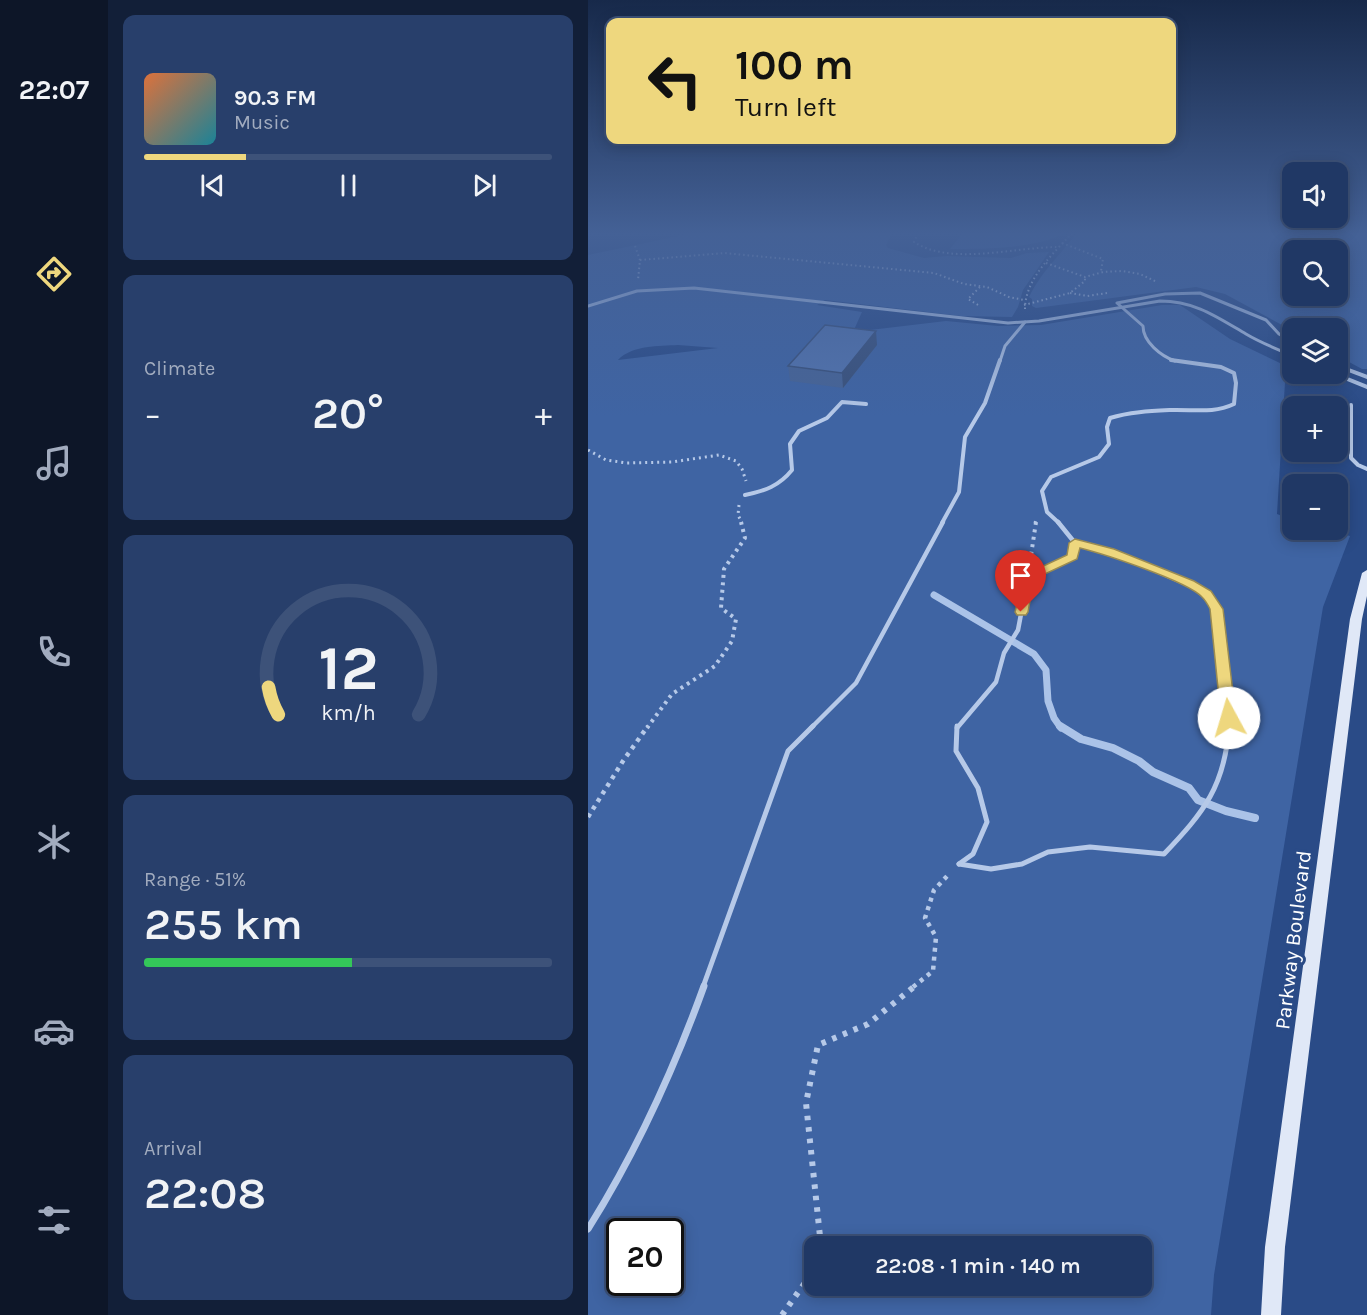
<!DOCTYPE html>
<html lang="en">
<head>
<meta charset="utf-8">
<style>
  :root { --surface:#203865; --page:#283f6b; --text:#f1f3f6; --muted:#a2acbf; --line:#3d5279; --accent:#eed77e }
  body { margin:0; font-family:Karla,sans-serif; background:var(--page); color:var(--text); height:100vh; display:flex; flex-direction:column; font-size:22px; white-space:nowrap }
  * { box-sizing:border-box; margin:0 }
  p { font-size:20px; color:var(--muted) }
  .icon { flex:none; width:33px; height:33px; fill:none; stroke:currentColor; stroke-width:2; stroke-linecap:round; stroke-linejoin:round }
  .map { position:relative; flex:1; overflow:hidden }
  .sheet { display:flex; flex-direction:column; gap:15px; padding:15px; background:#121f38; width:480px }
  .sheet>* { flex:none }
  .top-card { position:absolute; left:18px; top:18px; width:570px; height:126px; border-radius:12px; box-shadow:0 3px 15px #0003,0 0 0 2px var(--line); background:#eed77e; color:#111; overflow:hidden }
  .buttons { position:absolute; left:694px; top:162px; display:grid; gap:12px }
  .buttons a { display:grid; place-items:center; width:66px; height:66px; border-radius:12px; background:var(--surface); box-shadow:0 3px 15px #0003,0 0 0 2px var(--line); font-size:30px }
  .speed { position:absolute; left:18px; top:1218px; display:flex; gap:12px; font-size:30px; font-weight:700; text-align:center }
  .speed>* { display:grid; place-content:center; width:78px; height:78px; border-radius:50%; background:var(--surface); box-shadow:0 3px 15px #0003,0 0 0 2px var(--line); line-height:1 }
  .speed .limit { border:3px solid #111; border-radius:9px; background:#fff; color:#111 }
  .pin { position:absolute; display:grid; place-items:center; width:51px; height:51px; color:#fff; margin:-62px -26px; border-radius:50% 50% 50% 0; rotate:-45deg; box-shadow:0 0 6px #0007 }
  .pin .icon { rotate:45deg }
  .me { position:absolute; width:66px; margin:-33px; rotate:354deg; stroke-linejoin:round; filter:drop-shadow(0 0 4px #0008) }
  .turn { display:flex; align-items:center; gap:21px; height:126px; padding:0 30px; font-size:27px }
  .turn .icon { width:78px; height:78px; stroke-width:2.5 }
  .turn b { display:block; font-size:42px; line-height:51px }
  .big { font-size:45px; font-weight:600; line-height:1.1 }
  .sheet .card { flex:1; display:flex; flex-direction:column; justify-content:center; gap:9px; min-width:0; padding:0 21px; border-radius:12px; background:var(--page) }
  .sheet .dial { align-items:center; gap:0 }
  .dial svg { height:156px; overflow:visible; fill:none; stroke:var(--line); stroke-width:7; stroke-linecap:round; text-anchor:middle }
  .dial text { fill:var(--text); stroke:none }
  .song { display:flex; align-items:center; gap:18px }
  .cover { width:72px; height:72px; border-radius:9px; background:linear-gradient(135deg,hsl(20 70% 55%),hsl(190 70% 35%)) }
  .played { height:6px; border-radius:3px; background:linear-gradient(90deg,var(--accent) 25%,var(--line) 25%) }
  .keys { display:flex; justify-content:space-around; direction:ltr }
  .heat { display:flex; justify-content:space-between; align-items:center; font-size:33px; direction:ltr }
  .charge { height:9px; border-radius:4px; background:linear-gradient(90deg,#34c759 51%,var(--line) 0) }
  .trip { position:absolute; left:216px; top:1236px; width:348px; height:60px; border-radius:12px; background:var(--surface); box-shadow:0 3px 15px #0003,0 0 0 2px var(--line); font-weight:600; line-height:60px; text-align:center }
  main { display:flex; flex:1; min-height:0 }
  .tab-bar { display:flex; flex-direction:column; width:108px; justify-content:space-around; align-items:center; background:#0d1628; color:var(--muted) }
  .tab-bar .icon { width:42px; height:42px }
  .tab-bar .on { color:var(--accent) }
  .tab-bar b { font-size:27px; color:var(--text) }
  .map>svg:first-child { display:block }
  .green { fill:#3f64a3; fill-rule:evenodd }
  .lines { fill:none; stroke-linecap:round; stroke-linejoin:round }
  .stream-far1 { stroke:#abc3e8; stroke-width:7 }
  .stream { stroke:#abc3e8; stroke-width:8 }
  .path-far4 { stroke:#b6c9e8; stroke-width:2; stroke-dasharray:1.5 3; stroke-linecap:butt }
  .path-far3 { stroke:#b6c9e8; stroke-width:3; stroke-dasharray:2 4; stroke-linecap:butt }
  .path-far2 { stroke:#b6c9e8; stroke-width:4; stroke-dasharray:3 4.5; stroke-linecap:butt }
  .path-far1 { stroke:#b6c9e8; stroke-width:4.5; stroke-dasharray:4 5; stroke-linecap:butt }
  .path { stroke:#b6c9e8; stroke-width:6; stroke-dasharray:4.5 7; stroke-linecap:butt }
  .lane-far4 { stroke:#b6c9e8; stroke-width:3 }
  .lane-far3 { stroke:#b6c9e8; stroke-width:4 }
  .lane-far2 { stroke:#b6c9e8; stroke-width:4.5 }
  .lane-far1 { stroke:#b6c9e8; stroke-width:5 }
  .lane { stroke:#b6c9e8; stroke-width:7 }
  .secondary { fill:#e0e8f7; fill-rule:evenodd }
  .wall { fill:#476496 }
  .shaded-wall { fill:#3a517a }
  .building { fill:#5374ae; stroke:#3a517a; stroke-width:1.5 }
  .route { fill:#eed77e; stroke:#9b8c52; stroke-width:1.5 }
  .labels { text-anchor:middle; dominant-baseline:central; stroke-width:6; stroke-linejoin:round; paint-order:stroke }
  .near-street-label { font-size:21px; fill:#fff; stroke:#2a4b87 }
</style>
</head>
<body>
<main>
<nav class="tab-bar">
<b>22:07</b>
<svg class="icon on" aria-label="directions" viewBox="0 0 24 24"><path d="M12 3l9 9-9 9-9-9zM9 14v-3h6M13 9l2 2-2 2"/></svg>
<svg class="icon" aria-label="music" viewBox="0 0 24 24"><path d="M9 18V5l10-2v13"/><circle cx="6" cy="18" r="3"/><circle cx="16" cy="16" r="3"/></svg>
<svg class="icon" aria-label="phone" viewBox="0 0 24 24"><path d="M5 4h4l2 5-3 2q2 4 5 5l2-3 5 2v4C11 20 4 13 5 4z"/></svg>
<svg class="icon" aria-label="climate" viewBox="0 0 24 24"><path d="M12 3v18M4 7l16 10M4 17L20 7"/></svg>
<svg class="icon" aria-label="car" viewBox="0 0 24 24"><path d="M5 17H2v-5l4-1 3-4h7l3 4 3 1v5h-3M9 17h6M6 11h13"/><circle cx="7" cy="17" r="2"/><circle cx="17" cy="17" r="2"/></svg>
<svg class="icon" aria-label="filters" viewBox="0 0 24 24"><path d="M4 7h16M4 17h16"/><circle cx="9" cy="7" r="2"/><circle cx="15" cy="17" r="2"/></svg>
</nav>
<section class="sheet">
<div class="card">
<div class="song"><i class="cover"></i><div><b>90.3 FM</b><p>Music</p></div></div>
<div class="played"></div>
<div class="keys"><svg class="icon" aria-label="previous" viewBox="0 0 24 24"><path d="M18 5L8 12l10 7zM5 5v14"/></svg><svg class="icon" aria-label="pause" viewBox="0 0 24 24"><path d="M8 5v14M16 5v14"/></svg><svg class="icon" aria-label="next" viewBox="0 0 24 24"><path d="M6 5l10 7-10 7zM19 5v14"/></svg></div>
</div>
<div class="card"><p>Climate</p>
<div class="heat"><a>−</a><b class="big">20°</b><a>+</a></div>
</div>
<div class="card dial"><svg viewBox="0 0 100 80">
<path d="M14 69A42 42 0 1 1 86 69"/>
<path d="M14 69A42 42 0 0 1 9 55" stroke="#eed77e"/>
<text x="50" y="56" font-size="32" font-weight="700">12</text>
<text x="50" y="72" font-size="11">km/h</text>
</svg></div>
<div class="card"><p>Range · 51%</p><b class="big">255 km</b><div class="charge"></div></div>
<div class="card"><p>Arrival</p><b class="big">22:08</b></div>
</section>
<div class="map">
<svg width="779" height="1315" viewBox="0 0 779 1315">
  <rect width="100%" height="100%" fill="#2a4b87"/>
  <g class="green">
    <path d="M105,233H304L298,245L300,248L336,258L358,256L423,258L439,253L461,252L435,290L430,307L424,317L373,316L237,300L229,305L274,312L265,332L358,321L410,326L453,325L574,305H592L642,339L698,366L689,514L705,520V530H738L762,536L735,607L626,1275L623,1315H0V255ZM90,345L130,348L30,360C44,345 71,346 90,345ZM32,1232H82V1282H32ZM226,1246H554V1286H226Z"/>
    <path d="M375,233H477C447,249 396,249 362,249Z"/>
    <path d="M489,233H779V369H774L750,356V328H705V331L637,294L608,287L448,308L444,306V299L441,297C453,272 473,254 489,233ZM705,250H750V296H705Z"/>
  </g>
  <g class="lines">
    <path class="stream-far1" d="M346,595L446,654L458,670L460,701L466,718L473,728"/>
    <path class="stream" d="M472,726L493,739L525,748L551,761L565,772L601,788L610,800L638,811L667,818"/>
    <g class="path-far4">
      <path d="M330,233L326,242C363,266 427,247 470,247"/>
      <path d="M474,243L515,259L513,271"/>
      <path d="M47,246L52,260L50,280"/>
      <path d="M52,260L136,253L346,273L376,284L399,287L421,297L436,300"/>
      <path d="M458,263L497,277L515,272L534,271L552,274L569,282"/>
      <path d="M482,293L499,296L519,293"/>
      <path d="M390,305L380,299L392,287"/>
      <path d="M436,305L482,293L497,281V277"/>
      <path d="M437,309C437,279 465,254 484,233"/>
    </g>
    <g class="path-far3">
      <path d="M0,450L18,460L39,463L84,462L131,455L148,461L154,469L158,481"/>
      <path d="M151,505L150,515L154,523"/>
      <path d="M447,523L448,519"/>
    </g>
    <g class="path-far2">
      <path d="M442,562L448,522"/>
      <path d="M59,728L84,694L127,666L144,641L148,619L133,608L136,569L157,538L153,522"/>
    </g>
    <g class="path-far1">
      <path d="M0,817L35,761L60,726"/>
      <path d="M325,987L345,971L348,937L337,918L346,890L362,873"/>
    </g>
    <g class="path">
      <path d="M233,1246L218,1103L230,1045L280,1024L327,986"/>
      <path d="M194,1315L226,1270"/>
    </g>
    <g class="lane-far4">
      <path d="M0,306L49,291L106,288L420,323L451,321L572,301C607,301 629,317 658,334C673,343 689,349 705,356"/>
      <path d="M750,343H753"/>
      <path d="M412,361L417,346L437,322"/>
      <path d="M587,361C573,356 555,342 555,326L529,303L577,294L612,293L678,320L691,334L705,342"/>
    </g>
    <g class="lane-far3">
      <path d="M750,366L779,377"/>
      <path d="M747,374L779,387"/>
      <path d="M763,405V458L770,465L779,469"/>
      <path d="M157,495C177,491 191,486 204,470L202,444L211,431L239,418L254,402L278,404"/>
      <path d="M354,523L371,492L377,437L397,403L412,360"/>
      <path d="M471,523L459,512L454,491L463,477L511,457L521,444L519,427L522,418C541,412 562,411 582,410C605,409 625,414 646,404L648,383L646,373L633,367L583,360"/>
    </g>
    <g class="lane-far2">
      <path d="M487,543L522,551L619,593L628,608L637,678L641,728"/>
      <path d="M223,728L268,683L355,522"/>
      <path d="M369,728L408,682L416,653L430,630L440,577L484,557L487,543L470,522"/>
    </g>
    <g class="lane-far1">
      <path d="M369,726L368,751L390,788L399,822L385,854L371,864"/>
      <path d="M371,864L403,869L434,864L460,852L502,847L576,854C616,812 637,786 641,726"/>
      <path d="M115,987L200,751L225,726"/>
    </g>
    <path class="lane" d="M0,1229C47,1154 86,1069 116,986"/>
    <path class="secondary" d="M779,570V596L774,619L697,1247L693,1315H673L677,1247L762,619L774,573Z"/>
  </g>
  <path class="wall" d="M289,345L255,388L202,381L200,366Z"/>
  <path class="shaded-wall" d="M288,331L289,345L255,388L254,373Z"/>
  <path class="building" d="M237,325L288,331L254,373L200,366Z"/>
  <linearGradient id="sky" x2="0" y2="1"><stop stop-color="#17294a"/><stop offset="0.56" stop-color="#446196"/><stop offset="1" stop-color="#446196" stop-opacity="0"/></linearGradient>
  <rect width="779" height="417" fill="url(#sky)"/>
  <path class="route" d="M487,539L526,549L606,581L623,591L635,609L648,718L646,722L641,723L633,718L622,609C620,605 617,600 614,597C599,581 516,554 492,548L489,559L446,579L440,612L438,615H429L427,612L436,575L479,555L481,543Z"/>
  <g class="labels">
    <g class="near-street-label">
      <text transform="translate(705 940) rotate(-83)">Parkway Boulevard</text>
    </g>
  </g>
</svg>
<div class="buttons">
<a><svg class="icon" aria-label="sound" viewBox="0 0 24 24"><path d="M4 9h4l5-4v14l-5-4H4zM17 9q2 3 0 6"/></svg></a>
<a><svg class="icon" aria-label="search" viewBox="0 0 24 24"><circle cx="10" cy="10" r="6"/><path d="M15 15l6 6"/></svg></a>
<a><svg class="icon" aria-label="layers" viewBox="0 0 24 24"><path d="M12 4l9 5-9 5-9-5zM3 14l9 5 9-5"/></svg></a>
<a>+</a>
<a>−</a>
</div>
<div class="speed"><div class="limit">20</div></div>
<div class="pin" style="left:433px;top:612px;background:#d93025"><svg class="icon" aria-label="arrive" viewBox="0 0 24 24"><path d="M6 21V4h12l-3 4 3 4H6"/></svg></div>
<svg class="me" style="left:641px;top:718px" viewBox="-20 -20 40 40"><circle r="19" fill="#fff"/><path d="M0-13L10 11 0 6-10 11z" fill="#eed77e"/></svg>
<div class="trip">22:08 · 1 min · 140 m</div>
<div class="top-card">
<div class="turn"><svg class="icon" aria-label="left" viewBox="0 0 24 24"><path d="M17 20v-9H6M10 6l-5 5 5 5"/></svg><div><b>100 m</b>Turn left</div></div>
</div>
</div>
</main>
</body>
</html>
